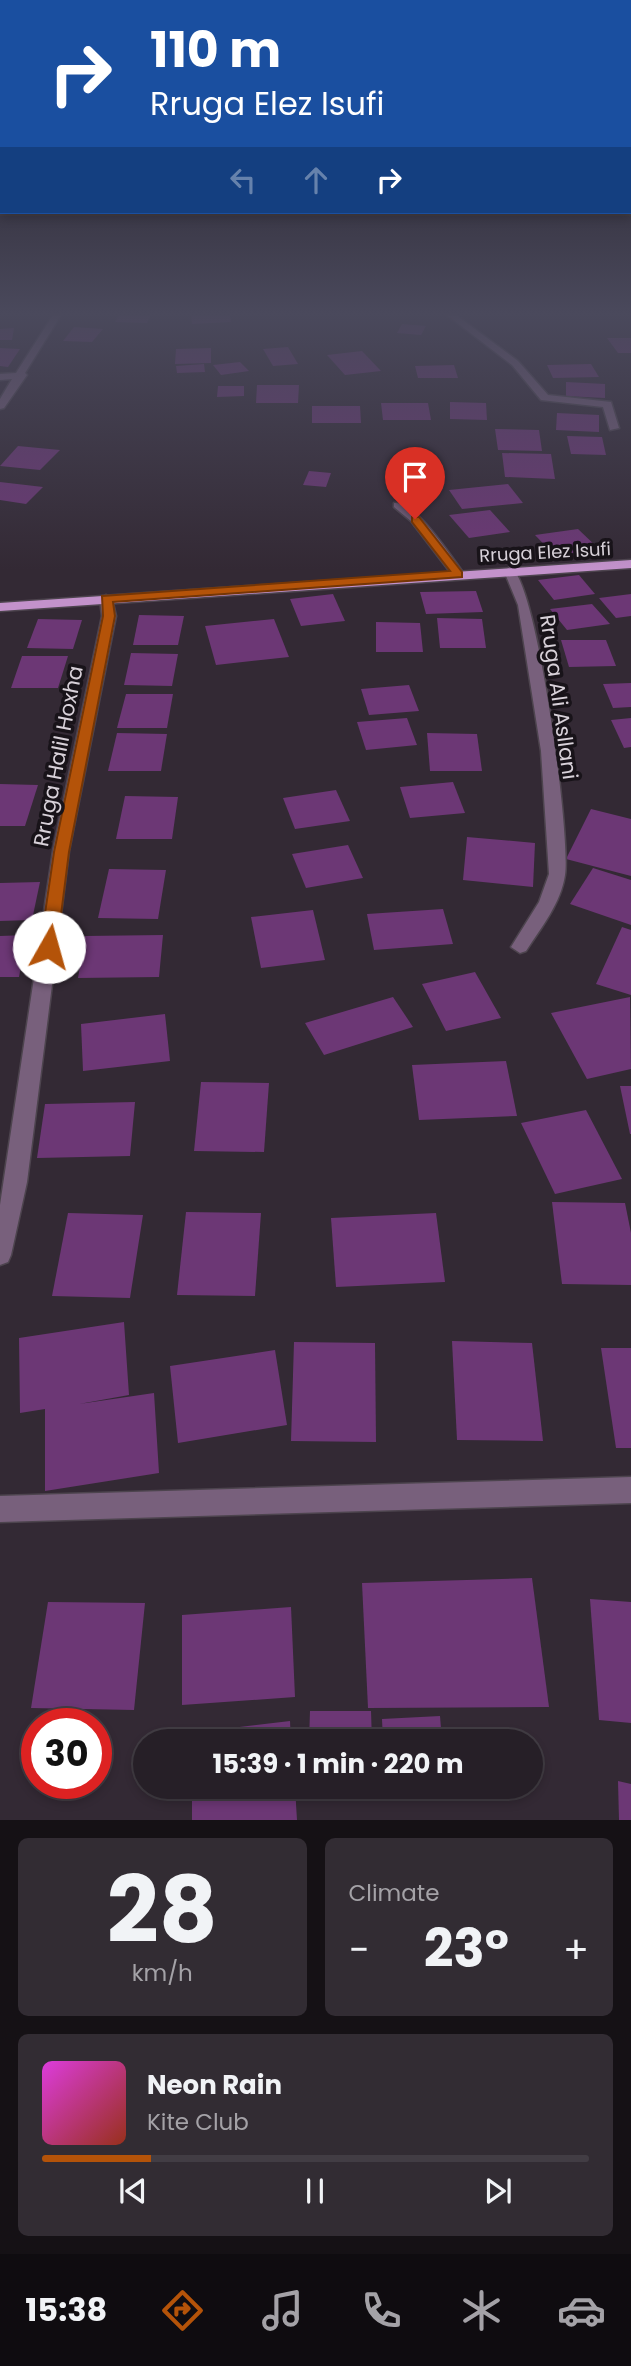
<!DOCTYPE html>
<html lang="en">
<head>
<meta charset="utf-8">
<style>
  :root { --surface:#261f27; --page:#322c33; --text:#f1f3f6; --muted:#a4a2a7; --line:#423d44; --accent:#b45309 }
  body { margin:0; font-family:Poppins,sans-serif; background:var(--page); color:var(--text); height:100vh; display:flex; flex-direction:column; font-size:26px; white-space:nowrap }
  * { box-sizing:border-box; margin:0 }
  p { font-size:23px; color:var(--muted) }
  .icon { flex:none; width:38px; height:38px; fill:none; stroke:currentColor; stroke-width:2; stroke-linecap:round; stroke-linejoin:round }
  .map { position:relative; height:1820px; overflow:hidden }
  .panel { display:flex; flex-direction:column; gap:18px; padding:18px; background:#151115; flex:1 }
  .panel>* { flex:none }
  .banner { position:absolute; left:0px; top:0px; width:632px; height:214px; box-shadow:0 4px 10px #0003,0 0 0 2px var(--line); background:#1a4fa0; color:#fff; overflow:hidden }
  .speed { position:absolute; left:21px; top:1708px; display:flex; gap:14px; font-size:35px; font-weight:700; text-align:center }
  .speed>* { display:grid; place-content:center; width:91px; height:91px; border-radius:50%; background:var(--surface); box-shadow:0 4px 10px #0003,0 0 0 2px var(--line); line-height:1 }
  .speed .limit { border:10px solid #d22; background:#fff; color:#111 }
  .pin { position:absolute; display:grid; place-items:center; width:60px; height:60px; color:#fff; margin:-72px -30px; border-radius:50% 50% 50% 0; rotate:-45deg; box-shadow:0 0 7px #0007 }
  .pin .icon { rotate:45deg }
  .me { position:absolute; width:77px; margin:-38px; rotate:7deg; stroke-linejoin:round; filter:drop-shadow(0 0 5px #0008) }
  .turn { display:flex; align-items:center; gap:24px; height:147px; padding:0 35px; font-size:32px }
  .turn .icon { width:91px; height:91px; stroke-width:2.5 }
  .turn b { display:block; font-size:49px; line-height:60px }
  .lanes { display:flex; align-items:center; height:66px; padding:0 35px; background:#0003; justify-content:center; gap:35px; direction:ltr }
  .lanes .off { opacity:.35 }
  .big { font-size:52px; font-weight:700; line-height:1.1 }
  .panel .widget { flex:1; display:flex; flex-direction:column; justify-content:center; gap:10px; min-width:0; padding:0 24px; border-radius:10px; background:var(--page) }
  .panel .dial { align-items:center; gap:0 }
  .dial b { font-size:91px; line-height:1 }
  .song { display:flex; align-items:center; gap:21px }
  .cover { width:84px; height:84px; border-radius:10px; background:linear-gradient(135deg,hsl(300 70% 55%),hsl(10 70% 35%)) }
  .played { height:7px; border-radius:4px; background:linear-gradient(90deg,var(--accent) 20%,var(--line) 20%) }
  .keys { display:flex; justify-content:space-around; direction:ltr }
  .heat { display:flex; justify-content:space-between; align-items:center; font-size:38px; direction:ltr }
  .panel .tiles { flex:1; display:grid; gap:18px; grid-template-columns:1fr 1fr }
  .widget:last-child { grid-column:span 2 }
  .trip { position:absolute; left:133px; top:1729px; width:410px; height:70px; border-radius:35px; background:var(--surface); box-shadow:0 4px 10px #0003,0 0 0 2px var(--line); font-weight:700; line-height:70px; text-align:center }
  .menu { display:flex; height:112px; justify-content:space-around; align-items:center; background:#0f0c10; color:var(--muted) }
  .menu .icon { width:49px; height:49px }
  .menu .current { color:var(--accent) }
  .menu b { font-size:32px; color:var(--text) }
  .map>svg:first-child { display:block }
  .building { fill:#6c3775 }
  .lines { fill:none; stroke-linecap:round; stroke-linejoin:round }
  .minor-casing { stroke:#4d444e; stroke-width:3 }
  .major-casing { stroke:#4d444e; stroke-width:3 }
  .minor { fill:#78607c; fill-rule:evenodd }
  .major { fill:#c392cb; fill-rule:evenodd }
  .route { fill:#b45309; stroke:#753606; stroke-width:2 }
  .labels { text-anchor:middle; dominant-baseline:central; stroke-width:7; stroke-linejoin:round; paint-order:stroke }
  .far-street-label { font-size:18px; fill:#d8d1d9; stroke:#181319 }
  .street-label { font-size:21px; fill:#d8d1d9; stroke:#181319 }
</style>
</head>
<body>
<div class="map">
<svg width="631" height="1820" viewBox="0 0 631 1820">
  <rect width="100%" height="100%" fill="#332934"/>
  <g class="building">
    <path d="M119,315H151L147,323L115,322Z"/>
    <path d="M191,315H230L231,322L192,324Z"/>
    <path d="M402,324L426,326L421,335L397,333Z"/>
    <path d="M74,327L103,329L92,342L63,341Z"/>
    <path d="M14,328L12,340H0V329Z"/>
    <path d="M607,338H631V353H618Z"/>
    <path d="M288,347L298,364L273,366L263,349Z"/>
    <path d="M0,348L20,349L8,367L0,366Z"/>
    <path d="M211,348V363L175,364L176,349Z"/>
    <path d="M362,351L381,371L345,375L327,355Z"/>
    <path d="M240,362L249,371L221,375L213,365Z"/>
    <path d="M204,364L205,372L177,373L176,366Z"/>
    <path d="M591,364L599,377L553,378L547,365Z"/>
    <path d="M454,365L458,378H418L415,366Z"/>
    <path d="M566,382L605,384V398L566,396Z"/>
    <path d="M257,385H299L298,403H256Z"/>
    <path d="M218,386H244V396L217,397Z"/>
    <path d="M450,402L486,403L487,420L450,419Z"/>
    <path d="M381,403H428L431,420H383Z"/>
    <path d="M312,406H360L361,423H312Z"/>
    <path d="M557,413L599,415V432L556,430Z"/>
    <path d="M495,429L539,430L542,451L498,450Z"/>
    <path d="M567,436L602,437L606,455L571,454Z"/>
    <path d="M18,446L60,450L40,470L0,466Z"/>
    <path d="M502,453L551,454L555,479L505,477Z"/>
    <path d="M309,471L331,473L326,487L303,485Z"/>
    <path d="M0,482L43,487L26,504L0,500Z"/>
    <path d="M508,484L523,503L462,509L449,490Z"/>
    <path d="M490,510L510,532L469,538L449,515Z"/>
    <path d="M578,529L599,549L555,556L535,535Z"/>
    <path d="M579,575L595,594L554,600L538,580Z"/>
    <path d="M476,591L483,612L426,614L420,592Z"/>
    <path d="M333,594L345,621L301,626L290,599Z"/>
    <path d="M631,594V616L616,618L599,598Z"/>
    <path d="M592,604L610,624L567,630L550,609Z"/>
    <path d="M139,615L184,616L178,645H133Z"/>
    <path d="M437,618L482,619L486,648H440Z"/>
    <path d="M38,619L82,620L73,649L27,648Z"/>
    <path d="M274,619L289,657L216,665L205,626Z"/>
    <path d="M376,622L420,623L423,652H376Z"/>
    <path d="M561,640H606L616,666L569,667Z"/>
    <path d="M131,653L178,654L172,686L124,685Z"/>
    <path d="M22,656H68L58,688H11Z"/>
    <path d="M631,683V707L613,708L603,684Z"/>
    <path d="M409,685L419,711L369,715L361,689Z"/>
    <path d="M126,694H173L167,728H117Z"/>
    <path d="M407,718L417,745L366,750L357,722Z"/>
    <path d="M631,718V747L624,748L611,720Z"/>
    <path d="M117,733L167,734L161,771H108Z"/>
    <path d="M427,733L477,734L482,771H430Z"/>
    <path d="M453,782L465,813L410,818L400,787Z"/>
    <path d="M0,784L38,785L25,826H0Z"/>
    <path d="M336,790L350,821L295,829L283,798Z"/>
    <path d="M125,796L178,797L172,839H116Z"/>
    <path d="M591,809L631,819V876L566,859Z"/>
    <path d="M467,837L535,843L533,887L463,880Z"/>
    <path d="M348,845L363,878L306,888L292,854Z"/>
    <path d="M593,868L631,880V925L570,904Z"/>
    <path d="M109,869L166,870L158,919L98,918Z"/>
    <path d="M40,882L32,920L0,921V883Z"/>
    <path d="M443,909L453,944L374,950L367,914Z"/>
    <path d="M313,910L325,960L261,968L251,917Z"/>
    <path d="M622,927L631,930V995L596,984Z"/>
    <path d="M27,935L19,977H0V936Z"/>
    <path d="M163,935L159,977L78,978L85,936Z"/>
    <path d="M475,972L501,1018L446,1031L422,984Z"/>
    <path d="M393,997L413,1027L324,1055L305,1023Z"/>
    <path d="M630,997L631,1069L587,1079L551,1013Z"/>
    <path d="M165,1014L170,1061L83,1071L81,1024Z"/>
    <path d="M506,1061L517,1116L419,1120L412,1065Z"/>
    <path d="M201,1082L269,1083L264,1152L194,1151Z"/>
    <path d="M620,1086H631V1134H630Z"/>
    <path d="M135,1102L130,1156L37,1158L45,1104Z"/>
    <path d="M586,1110L622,1179L555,1194L521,1123Z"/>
    <path d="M552,1202L625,1203L631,1233V1285L562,1284Z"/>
    <path d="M186,1212L261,1213L255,1296L177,1295Z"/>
    <path d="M68,1213L143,1215L130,1298L52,1296Z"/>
    <path d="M436,1213L445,1282L336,1287L331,1218Z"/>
    <path d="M124,1322L129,1395L79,1404L154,1393L159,1473L45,1491V1409L20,1413L19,1338Z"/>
    <path d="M452,1341L532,1343L543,1441L457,1440Z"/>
    <path d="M294,1342L375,1343L376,1442L291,1441Z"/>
    <path d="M601,1348H631V1448H616Z"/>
    <path d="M275,1350L287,1425L178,1443L170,1366Z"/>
    <path d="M532,1578L549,1707L368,1708L362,1583Z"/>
    <path d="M590,1599L631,1602V1723L599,1720Z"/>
    <path d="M48,1602L145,1603L134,1710L31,1708Z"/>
    <path d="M291,1607L295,1697L182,1705V1615Z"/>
    <path d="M310,1711H371L372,1741H309Z"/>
    <path d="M440,1716L442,1741H383L382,1719Z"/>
    <path d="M290,1721L291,1741H191L190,1733Z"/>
    <path d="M618,1781L631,1784V1820H619Z"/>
    <path d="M192,1787H295L297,1820H192Z"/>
  </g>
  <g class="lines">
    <defs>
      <g id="minor">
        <path d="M53,315H61L25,373L27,375L4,408L0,409V399L12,379L0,380V374L16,373Z"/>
        <path d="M447,315H456L518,361L548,395L611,402L619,428L610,430L603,407L541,400L512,365Z"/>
        <path d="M394,503C414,500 450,555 462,571V577H454L411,521L394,507Z"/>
        <path d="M510,567C537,577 571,839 565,875C561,903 541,928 526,951L520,953L511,947L539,902L549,874L541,751L518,605L504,571Z"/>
        <path d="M106,595L112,599L116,616L69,851L27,1182L11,1255L8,1262L0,1265V1205L53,851L102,616L100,599Z"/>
        <path d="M631,1477V1503L0,1522V1496Z"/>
      </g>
      <path id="major" d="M631,560V568L0,611V603Z"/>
    </defs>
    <use href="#minor" class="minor-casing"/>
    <use href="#major" class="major-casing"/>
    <use href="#minor" class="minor"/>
    <use href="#major" class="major"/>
  </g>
  <linearGradient id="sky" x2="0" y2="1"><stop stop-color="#1c171d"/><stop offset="0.55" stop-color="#4a495c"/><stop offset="1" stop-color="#4a495c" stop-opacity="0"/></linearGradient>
  <rect width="631" height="570" fill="url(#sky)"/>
  <path class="route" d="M412,517H419L462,572V577L113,602L115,616L69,852L57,947L49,953L43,951L40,947L54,852L103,616L102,596L450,571L412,522Z"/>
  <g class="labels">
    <g class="far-street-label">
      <text transform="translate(545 552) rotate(-3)">Rruga Elez Isufi</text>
    </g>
    <g class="street-label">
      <text transform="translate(559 697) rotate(82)">Rruga Ali Asllani</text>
      <text transform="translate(58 756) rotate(-79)">Rruga Halil Hoxha</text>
    </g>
  </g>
</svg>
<div class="speed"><div class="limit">30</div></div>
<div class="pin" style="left:415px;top:519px;background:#d93025"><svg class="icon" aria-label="arrive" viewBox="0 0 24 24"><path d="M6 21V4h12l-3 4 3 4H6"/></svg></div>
<svg class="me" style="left:49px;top:947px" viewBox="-20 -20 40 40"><circle r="19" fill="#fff"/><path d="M0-13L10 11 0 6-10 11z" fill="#b45309"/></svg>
<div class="trip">15:39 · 1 min · 220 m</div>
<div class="banner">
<div class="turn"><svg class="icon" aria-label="right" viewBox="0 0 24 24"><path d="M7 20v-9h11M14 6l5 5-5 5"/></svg><div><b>110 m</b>Rruga Elez Isufi</div></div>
<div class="lanes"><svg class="icon off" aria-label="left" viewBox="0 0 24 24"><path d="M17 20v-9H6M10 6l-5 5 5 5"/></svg><svg class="icon off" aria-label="ahead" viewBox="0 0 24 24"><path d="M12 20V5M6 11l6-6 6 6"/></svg><svg class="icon" aria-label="right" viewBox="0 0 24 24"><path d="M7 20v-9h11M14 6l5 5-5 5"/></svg></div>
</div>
</div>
<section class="panel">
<div class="tiles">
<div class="widget dial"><b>28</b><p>km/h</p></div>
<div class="widget"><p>Climate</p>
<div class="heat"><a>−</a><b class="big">23°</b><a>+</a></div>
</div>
<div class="widget">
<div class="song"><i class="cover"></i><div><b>Neon Rain</b><p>Kite Club</p></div></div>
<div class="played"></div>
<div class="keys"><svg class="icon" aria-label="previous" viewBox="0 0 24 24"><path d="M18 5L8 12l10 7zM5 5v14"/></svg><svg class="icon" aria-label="pause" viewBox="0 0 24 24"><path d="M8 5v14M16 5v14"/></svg><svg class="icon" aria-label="next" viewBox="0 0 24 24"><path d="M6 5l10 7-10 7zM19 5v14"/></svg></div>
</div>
</div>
</section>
<nav class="menu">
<b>15:38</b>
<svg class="icon current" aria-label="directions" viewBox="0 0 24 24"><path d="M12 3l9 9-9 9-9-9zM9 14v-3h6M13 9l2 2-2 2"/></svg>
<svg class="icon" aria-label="music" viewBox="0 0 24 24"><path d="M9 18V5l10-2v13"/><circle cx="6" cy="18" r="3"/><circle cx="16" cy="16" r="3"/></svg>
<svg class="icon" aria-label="phone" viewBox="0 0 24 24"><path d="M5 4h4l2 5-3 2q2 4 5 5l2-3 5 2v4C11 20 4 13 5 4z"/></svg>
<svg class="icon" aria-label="climate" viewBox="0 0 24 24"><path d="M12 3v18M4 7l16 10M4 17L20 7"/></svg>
<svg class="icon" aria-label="car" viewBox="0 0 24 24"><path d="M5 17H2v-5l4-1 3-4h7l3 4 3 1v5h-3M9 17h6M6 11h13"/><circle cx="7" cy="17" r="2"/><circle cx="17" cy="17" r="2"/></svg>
</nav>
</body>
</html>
